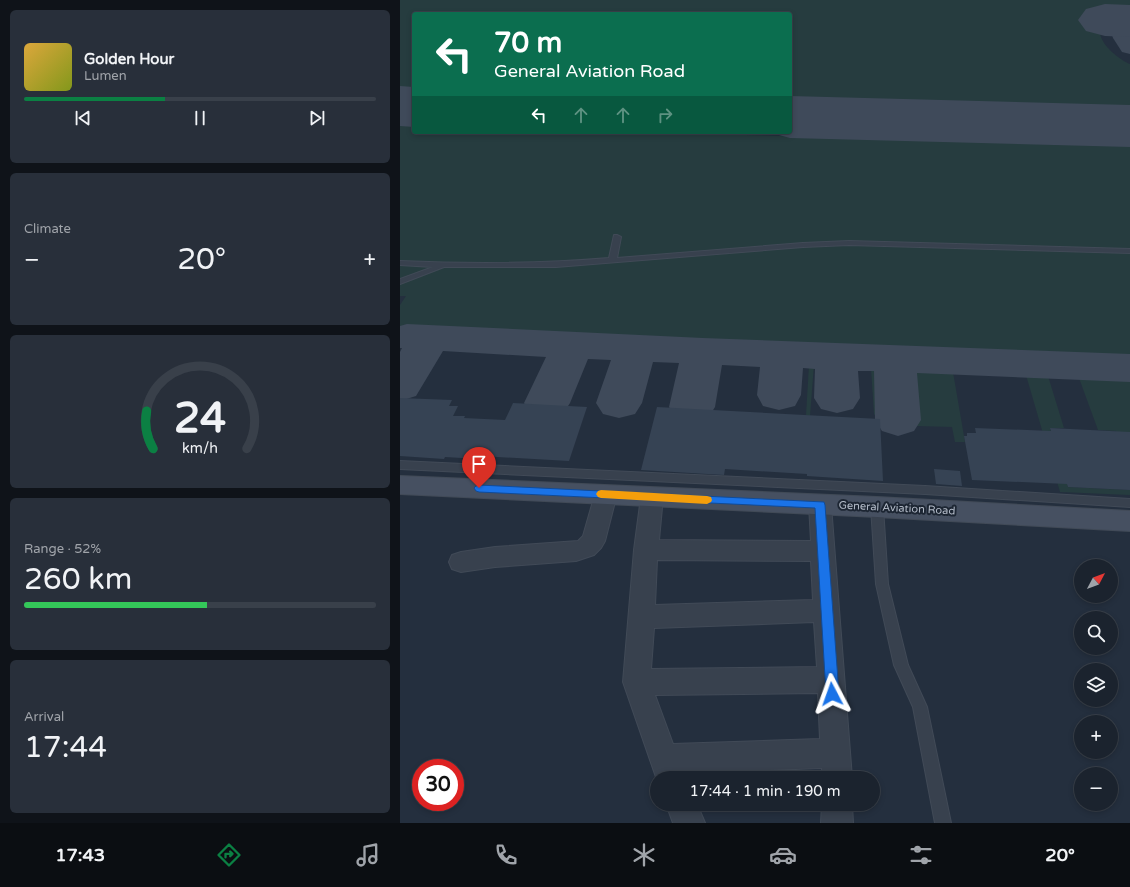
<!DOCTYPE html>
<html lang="en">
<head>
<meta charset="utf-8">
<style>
  :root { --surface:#1b232e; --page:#282f3a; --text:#f1f3f6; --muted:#a0a4aa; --line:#39404a; --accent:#0b8043 }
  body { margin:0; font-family:"Varela Round",sans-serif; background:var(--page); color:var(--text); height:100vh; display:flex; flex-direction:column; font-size:15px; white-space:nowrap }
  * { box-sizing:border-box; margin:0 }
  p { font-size:13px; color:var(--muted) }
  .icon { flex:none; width:22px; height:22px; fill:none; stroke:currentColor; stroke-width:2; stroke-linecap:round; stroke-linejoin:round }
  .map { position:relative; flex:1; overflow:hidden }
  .drawer { display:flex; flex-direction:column; gap:10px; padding:10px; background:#0f1319; width:400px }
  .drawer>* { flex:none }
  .top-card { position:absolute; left:12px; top:12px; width:380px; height:122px; border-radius:4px; box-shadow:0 2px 6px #0003,0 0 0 1px var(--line); background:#0b6e4f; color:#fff; overflow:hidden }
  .needle { width:26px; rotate:49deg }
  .fabs { position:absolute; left:674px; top:559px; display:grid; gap:8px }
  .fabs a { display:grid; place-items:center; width:44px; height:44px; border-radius:50%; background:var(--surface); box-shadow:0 2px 6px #0003,0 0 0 1px var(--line); font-size:20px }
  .speed { position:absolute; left:12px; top:759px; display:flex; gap:8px; font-size:20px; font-weight:700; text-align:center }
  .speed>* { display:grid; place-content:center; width:52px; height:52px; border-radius:50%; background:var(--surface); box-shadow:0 2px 6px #0003,0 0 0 1px var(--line); line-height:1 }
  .speed .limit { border:6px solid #d22; background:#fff; color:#111 }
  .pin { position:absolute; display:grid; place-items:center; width:34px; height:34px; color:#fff; margin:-41px -17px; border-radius:50% 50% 50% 0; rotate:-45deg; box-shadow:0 0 4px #0007 }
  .pin .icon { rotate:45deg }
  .me { position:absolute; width:44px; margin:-22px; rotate:356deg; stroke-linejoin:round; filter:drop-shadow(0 0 3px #0008) }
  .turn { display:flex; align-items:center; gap:14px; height:84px; padding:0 16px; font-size:18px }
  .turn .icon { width:52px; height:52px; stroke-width:2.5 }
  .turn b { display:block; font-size:28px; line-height:34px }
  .lanes { display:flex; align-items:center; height:38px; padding:0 16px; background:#0003; justify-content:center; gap:20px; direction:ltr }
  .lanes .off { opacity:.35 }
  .big { font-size:30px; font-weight:600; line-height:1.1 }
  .drawer .tile { flex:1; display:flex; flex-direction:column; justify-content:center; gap:6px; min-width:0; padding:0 14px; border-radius:6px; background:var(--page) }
  .drawer .dial { align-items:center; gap:0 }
  .dial svg { height:104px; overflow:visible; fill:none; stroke:var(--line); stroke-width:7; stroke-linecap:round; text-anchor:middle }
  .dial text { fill:var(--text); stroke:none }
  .song { display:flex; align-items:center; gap:12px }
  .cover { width:48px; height:48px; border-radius:6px; background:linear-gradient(135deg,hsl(40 70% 55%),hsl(70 70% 35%)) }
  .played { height:4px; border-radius:2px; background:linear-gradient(90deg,var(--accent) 40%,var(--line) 40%) }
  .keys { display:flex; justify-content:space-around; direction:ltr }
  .heat { display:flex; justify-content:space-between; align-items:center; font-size:22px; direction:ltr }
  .charge { height:6px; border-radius:3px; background:linear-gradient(90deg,#34c759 52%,var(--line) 0) }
  .trip { position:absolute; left:250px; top:771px; width:230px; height:40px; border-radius:20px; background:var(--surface); box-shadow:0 2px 6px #0003,0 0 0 1px var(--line); font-weight:600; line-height:40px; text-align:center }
  .tabs { display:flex; height:64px; justify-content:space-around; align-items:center; background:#0b0e12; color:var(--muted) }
  .tabs .icon { width:28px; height:28px }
  .tabs .active { color:var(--accent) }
  .tabs b { font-size:18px; color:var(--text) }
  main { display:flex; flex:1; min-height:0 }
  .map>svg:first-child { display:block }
  .green { fill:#263c3f }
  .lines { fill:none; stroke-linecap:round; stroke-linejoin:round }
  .taxiway { fill:#3f4a5a; fill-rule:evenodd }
  .runway { fill:#3f4a5a; fill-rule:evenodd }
  .building { fill:#364354 }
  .lane-casing { stroke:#414a57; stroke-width:2 }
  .street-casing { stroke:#414a57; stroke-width:2 }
  .secondary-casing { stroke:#414a57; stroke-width:2 }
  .lane { fill:#38414e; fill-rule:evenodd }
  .street { fill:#38414e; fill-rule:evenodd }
  .secondary { fill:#465061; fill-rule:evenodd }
  .route { fill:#1a73e8; stroke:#114b97 }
  .slow { fill:#f59e0b }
  .labels { text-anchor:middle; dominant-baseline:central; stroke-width:4; stroke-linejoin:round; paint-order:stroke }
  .street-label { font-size:11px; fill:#b4bcc9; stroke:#1d2633 }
</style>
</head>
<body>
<main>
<section class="drawer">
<div class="tile">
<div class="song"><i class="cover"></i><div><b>Golden Hour</b><p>Lumen</p></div></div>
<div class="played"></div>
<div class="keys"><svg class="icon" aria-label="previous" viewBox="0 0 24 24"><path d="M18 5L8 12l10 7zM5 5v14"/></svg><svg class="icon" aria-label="pause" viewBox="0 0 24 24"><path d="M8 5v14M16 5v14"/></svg><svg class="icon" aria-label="next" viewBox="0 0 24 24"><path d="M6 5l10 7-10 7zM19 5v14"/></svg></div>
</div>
<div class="tile"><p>Climate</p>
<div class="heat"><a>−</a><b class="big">20°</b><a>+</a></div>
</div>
<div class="tile dial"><svg viewBox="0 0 100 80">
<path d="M14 69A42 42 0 1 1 86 69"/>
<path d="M14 69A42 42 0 0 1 9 40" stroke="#0b8043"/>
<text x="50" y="56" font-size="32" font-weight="700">24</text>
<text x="50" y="72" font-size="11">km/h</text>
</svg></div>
<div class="tile"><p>Range · 52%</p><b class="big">260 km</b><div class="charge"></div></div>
<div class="tile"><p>Arrival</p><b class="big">17:44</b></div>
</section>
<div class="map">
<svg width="730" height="823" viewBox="0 0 730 823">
  <rect width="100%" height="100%" fill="#242f3e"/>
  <g class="green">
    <path d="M0,0H730V8C721,12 708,15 702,23C692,39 718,59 730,64V108L390,99V14H14V89H0Z"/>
    <path d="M0,125L14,126V132H238L730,146V364L0,332V305L6,296H0Z"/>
    <path d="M409,365H414L410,416L406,415Z"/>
    <path d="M471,368H488L491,403L474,415Z"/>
    <path d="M500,370L553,372L565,442H555L552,427L517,426V423H505Z"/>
    <path d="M626,375L648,376L664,428H650L668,487L730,490V495L660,492Z"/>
    <path d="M679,378L730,380V467L716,431L698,430Z"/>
  </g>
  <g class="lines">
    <g class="taxiway">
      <path d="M730,13V54L722,52L713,38L710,29L717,17Z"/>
      <path d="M7,324L303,338L730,354V382L517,373L521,420L514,431L498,436L482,431L475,420L474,371H458L460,398L453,409L437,413L421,409L414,398L415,369L403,368L401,395L395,406L379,410L363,406L357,395L360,367L322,365L315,407L308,418L292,422L276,418L269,407L279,363L253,362L242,403L235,414L219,418L203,414L196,403L211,360L188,359L170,403L163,414L147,418L131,414L124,403L146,357L43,351L16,396L0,401V352L2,348H0V326Z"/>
    </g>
    <g class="runway">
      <path d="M705,4L730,5V37L705,36L686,31L678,20L686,9Z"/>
      <path d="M0,86L14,87V127L0,126Z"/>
      <path d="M390,96L730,105V147L390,138L368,132H390Z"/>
    </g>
  </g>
  <g class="building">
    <path d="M0,398L52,400L49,406H58L53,416H65L64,418L105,420L113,403L187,407L169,461L81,456L79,459L45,457L44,459L0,456Z"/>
    <path d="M257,407L480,419L483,481L407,476V474L325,469L324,475L241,470Z"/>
    <path d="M575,428L651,431L650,428L730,432V490L668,487L667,484L572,480L564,436H567V433H576Z"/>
    <path d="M534,469L560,471L562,486L536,484Z"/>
  </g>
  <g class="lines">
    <defs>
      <g id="lane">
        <path d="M214,235H217L221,237L217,258L403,243L449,241L730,249V253L449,245L403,247L156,267H44L0,284V279L33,267L0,265V261C70,264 139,264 209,258Z"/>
        <path d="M0,461L525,486L730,499V507L525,494L0,469Z"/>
        <path d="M477,503L481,504L483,507L488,584L508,665L527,707L551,823H535L513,707L494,665L476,584L471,507L473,504Z"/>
      </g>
      <g id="street">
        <path d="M206,486L214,488L217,494L205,541L201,548L194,555L176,561L95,567L61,572L52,569L49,562L52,555L61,552L95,547L178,541L183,536L195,494L198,488Z"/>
        <path d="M252,489L260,491L263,497L259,540L411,541L409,505L412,499L420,496L428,499L431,505L452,778H422V768L284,773L286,778H257V780L223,682L234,550L241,497L244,491ZM257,560L411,561L413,600L255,605ZM414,622L417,667L251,669L254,628ZM418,693L420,739L273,744L255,695Z"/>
        <path d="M266,804H297L305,823H273Z"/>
        <path d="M422,804H452L453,823H421Z"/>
      </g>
      <path id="secondary" d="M0,476L477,497L730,511V531L477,517L0,494Z"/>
    </defs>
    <use href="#lane" class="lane-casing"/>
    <use href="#street" class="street-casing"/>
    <use href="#secondary" class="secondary-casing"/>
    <use href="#lane" class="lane"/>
    <use href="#street" class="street"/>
    <use href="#secondary" class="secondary"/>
  </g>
  <path class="route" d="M79,485L424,502L425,505L439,694L437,699L432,700L428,699L426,694L415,508L79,492L76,491L74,488L76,486Z"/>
  <path class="slow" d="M201,490L307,496L311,497L312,500L311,502L307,504L201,498L198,497L196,494L198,491Z"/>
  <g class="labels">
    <g class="street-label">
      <text transform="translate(497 508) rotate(3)">General Aviation Road</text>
    </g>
  </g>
</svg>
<div class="fabs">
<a><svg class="needle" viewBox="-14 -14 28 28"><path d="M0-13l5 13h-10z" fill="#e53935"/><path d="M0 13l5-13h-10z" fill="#a0a4aa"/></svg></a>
<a><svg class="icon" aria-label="search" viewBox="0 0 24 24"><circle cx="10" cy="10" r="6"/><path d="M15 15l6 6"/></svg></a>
<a><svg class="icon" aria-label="layers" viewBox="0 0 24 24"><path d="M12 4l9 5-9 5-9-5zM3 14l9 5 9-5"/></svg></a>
<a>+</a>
<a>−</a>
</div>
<div class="speed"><div class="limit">30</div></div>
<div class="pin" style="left:79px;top:488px;background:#d93025"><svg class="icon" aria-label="arrive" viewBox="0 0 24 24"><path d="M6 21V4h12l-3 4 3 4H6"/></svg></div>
<svg class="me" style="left:432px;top:694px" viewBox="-20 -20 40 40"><path d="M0-17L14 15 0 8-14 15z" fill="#1a73e8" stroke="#fff" stroke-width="4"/></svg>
<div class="trip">17:44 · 1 min · 190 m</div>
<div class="top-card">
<div class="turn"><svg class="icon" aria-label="left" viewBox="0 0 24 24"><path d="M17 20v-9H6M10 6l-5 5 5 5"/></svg><div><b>70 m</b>General Aviation Road</div></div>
<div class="lanes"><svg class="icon" aria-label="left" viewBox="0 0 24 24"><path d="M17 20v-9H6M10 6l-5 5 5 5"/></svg><svg class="icon off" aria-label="ahead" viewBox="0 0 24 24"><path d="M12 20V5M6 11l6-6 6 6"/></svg><svg class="icon off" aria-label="ahead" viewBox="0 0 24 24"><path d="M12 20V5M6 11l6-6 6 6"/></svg><svg class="icon off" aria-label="right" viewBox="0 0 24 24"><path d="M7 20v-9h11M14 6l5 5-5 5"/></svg></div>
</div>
</div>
</main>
<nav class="tabs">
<b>17:43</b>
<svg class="icon active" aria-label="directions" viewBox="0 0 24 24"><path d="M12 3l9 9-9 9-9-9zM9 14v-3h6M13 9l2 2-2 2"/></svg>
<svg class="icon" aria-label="music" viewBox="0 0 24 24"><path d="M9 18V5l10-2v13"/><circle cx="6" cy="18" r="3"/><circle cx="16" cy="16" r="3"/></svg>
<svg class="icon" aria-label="phone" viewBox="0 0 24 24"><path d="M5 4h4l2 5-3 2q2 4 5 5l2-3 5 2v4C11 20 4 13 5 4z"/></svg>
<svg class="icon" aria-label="climate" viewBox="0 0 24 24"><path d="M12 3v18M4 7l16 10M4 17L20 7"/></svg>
<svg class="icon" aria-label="car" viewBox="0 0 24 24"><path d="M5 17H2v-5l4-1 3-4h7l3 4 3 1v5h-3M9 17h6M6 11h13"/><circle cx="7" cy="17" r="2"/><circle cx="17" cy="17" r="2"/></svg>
<svg class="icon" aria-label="filters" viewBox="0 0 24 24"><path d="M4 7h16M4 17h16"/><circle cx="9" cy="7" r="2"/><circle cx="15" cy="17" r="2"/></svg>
<b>20°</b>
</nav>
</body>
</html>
